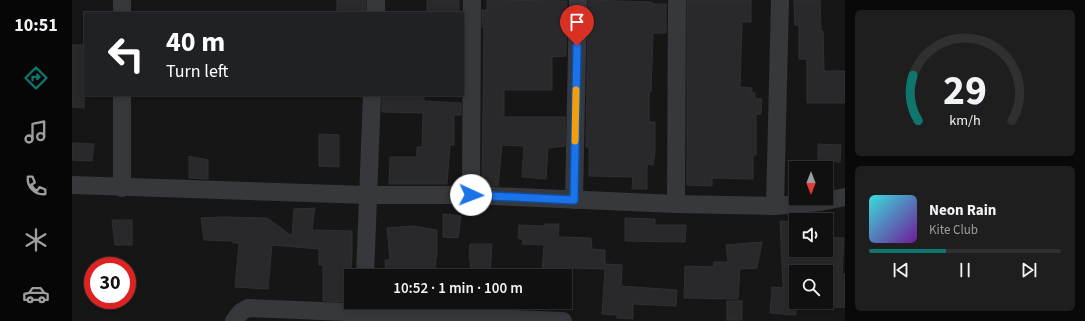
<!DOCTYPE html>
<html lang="en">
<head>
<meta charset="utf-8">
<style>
  :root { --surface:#101011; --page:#1e1e1f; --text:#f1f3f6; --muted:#9c9d9f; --line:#303031; --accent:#0f766e }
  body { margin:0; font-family:"Source Sans 3",sans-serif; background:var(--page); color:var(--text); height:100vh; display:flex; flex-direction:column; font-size:15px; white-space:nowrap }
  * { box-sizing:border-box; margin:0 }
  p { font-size:13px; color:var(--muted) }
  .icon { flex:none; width:22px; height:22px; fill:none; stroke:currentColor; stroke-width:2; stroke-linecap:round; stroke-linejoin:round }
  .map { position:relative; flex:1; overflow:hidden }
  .sheet { display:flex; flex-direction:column; gap:10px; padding:10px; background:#090909; width:240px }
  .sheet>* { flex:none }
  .hud { position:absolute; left:12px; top:12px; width:380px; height:84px; border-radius:0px; box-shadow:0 2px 6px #0003,0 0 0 1px var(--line); background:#202124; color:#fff; overflow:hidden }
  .needle { width:26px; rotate:180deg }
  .buttons { position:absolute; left:717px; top:161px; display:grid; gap:8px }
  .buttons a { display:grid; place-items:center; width:44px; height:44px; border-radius:0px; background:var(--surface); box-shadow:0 2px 6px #0003,0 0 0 1px var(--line); font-size:20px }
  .speed { position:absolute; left:12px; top:257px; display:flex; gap:8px; font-size:20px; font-weight:700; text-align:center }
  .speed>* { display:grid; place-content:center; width:52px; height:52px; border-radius:50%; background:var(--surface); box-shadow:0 2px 6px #0003,0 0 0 1px var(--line); line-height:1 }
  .speed .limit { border:6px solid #d22; background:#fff; color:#111 }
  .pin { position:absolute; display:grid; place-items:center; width:34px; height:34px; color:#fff; margin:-41px -17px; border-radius:50% 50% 50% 0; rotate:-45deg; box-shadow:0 0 4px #0007 }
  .pin .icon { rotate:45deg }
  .me { position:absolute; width:44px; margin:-22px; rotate:92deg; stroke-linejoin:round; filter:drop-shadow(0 0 3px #0008) }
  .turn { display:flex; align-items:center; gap:14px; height:84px; padding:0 16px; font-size:18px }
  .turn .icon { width:52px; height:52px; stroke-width:2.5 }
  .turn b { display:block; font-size:28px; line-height:34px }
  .sheet .card { flex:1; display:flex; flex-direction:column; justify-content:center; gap:6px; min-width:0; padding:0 14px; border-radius:6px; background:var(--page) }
  .sheet .dial { align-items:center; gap:0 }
  .dial svg { height:104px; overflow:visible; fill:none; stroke:var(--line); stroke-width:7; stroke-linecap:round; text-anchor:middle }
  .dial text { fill:var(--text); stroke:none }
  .song { display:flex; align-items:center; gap:12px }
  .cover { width:48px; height:48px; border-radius:6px; background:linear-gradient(135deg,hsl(180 70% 55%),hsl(280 70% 35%)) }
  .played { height:4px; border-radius:2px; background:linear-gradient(90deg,var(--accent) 40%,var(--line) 40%) }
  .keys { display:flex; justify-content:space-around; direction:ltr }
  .trip { position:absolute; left:272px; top:269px; width:228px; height:40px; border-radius:0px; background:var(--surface); box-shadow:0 2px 6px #0003,0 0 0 1px var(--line); font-weight:600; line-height:40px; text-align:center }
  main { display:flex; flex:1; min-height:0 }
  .tab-bar { display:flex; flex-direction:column; width:72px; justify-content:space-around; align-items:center; background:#060607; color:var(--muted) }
  .tab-bar .icon { width:28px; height:28px }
  .tab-bar .current { color:var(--accent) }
  .tab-bar b { font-size:18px; color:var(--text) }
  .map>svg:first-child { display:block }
  .building { fill:#29292b; stroke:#303033 }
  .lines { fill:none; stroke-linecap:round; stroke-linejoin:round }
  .minor { stroke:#37383c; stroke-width:18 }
  .route-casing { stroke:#114b97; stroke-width:10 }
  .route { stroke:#1a73e8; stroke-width:7 }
  .slow { stroke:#f59e0b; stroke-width:7 }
</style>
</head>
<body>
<main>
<nav class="tab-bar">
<b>10:51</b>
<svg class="icon current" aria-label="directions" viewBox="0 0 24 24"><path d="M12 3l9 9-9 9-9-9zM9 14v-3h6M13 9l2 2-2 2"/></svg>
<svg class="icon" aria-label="music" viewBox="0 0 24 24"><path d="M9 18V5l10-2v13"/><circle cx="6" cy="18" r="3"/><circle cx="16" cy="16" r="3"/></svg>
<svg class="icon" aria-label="phone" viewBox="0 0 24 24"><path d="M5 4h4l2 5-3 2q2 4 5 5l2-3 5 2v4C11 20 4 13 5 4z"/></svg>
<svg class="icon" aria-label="climate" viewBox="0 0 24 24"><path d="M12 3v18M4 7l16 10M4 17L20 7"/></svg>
<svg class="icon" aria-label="car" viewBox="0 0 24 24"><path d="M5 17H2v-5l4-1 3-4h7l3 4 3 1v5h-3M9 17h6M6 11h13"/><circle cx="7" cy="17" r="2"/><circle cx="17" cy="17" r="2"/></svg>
</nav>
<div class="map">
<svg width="773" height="321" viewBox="0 0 773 321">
  <rect width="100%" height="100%" fill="#161617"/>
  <g class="building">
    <rect x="265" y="0" width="29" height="13"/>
    <rect x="355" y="0" width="32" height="13"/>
    <path d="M415,0L495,1L494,56L480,57V90H432V117H493V146L476,148L474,179L450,177L452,146L430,145L426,186L410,185L412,27H410V10H415Z"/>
    <path d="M516,0L580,2V4H594V33H581L579,92H577V122H583V152L581,165L575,164V189H560L561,177L517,176V147H514Z"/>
    <path d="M615,0H679V22H670L668,87L680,88V93H683V98L690,99L689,114H684V155H681V179L640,178V186L615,185Z"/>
    <path d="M722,0H748L749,31H751L752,71H773V103H735V59H727V25H723Z"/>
    <path d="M0,45H13L12,108L0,107Z"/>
    <path d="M310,95H352V101L389,103V115H382V145H378L375,184H317L318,157H345V147H350L351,113L310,112Z"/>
    <path d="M247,134L267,135V167L247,166Z"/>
    <path d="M0,143L22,144L20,161L0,160Z"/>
    <path d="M746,144L769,145L768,162L746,161Z"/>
    <path d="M117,156L136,160V179L117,178Z"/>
    <path d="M243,208L240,230L280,231V253L277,302L251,301V265H247V249L200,245L196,289L163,287L167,243H161V241L132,240L129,218L151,217L195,218L220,236L222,209Z"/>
    <path d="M371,214L389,216L386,238L371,237Z"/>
    <path d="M553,218L583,219V225H614L613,242L553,241Z"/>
    <path d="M40,220H60V245H43Z"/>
    <path d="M708,221L724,222V250H754V237L772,238L770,274H773V307L755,308L754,270H724V315L698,313L700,287L711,288Z"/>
    <path d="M473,224H487L486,237L519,238L520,249L533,250V264L550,265L549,286L605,290L604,306L561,304V319L545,318V315L530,314L533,269L499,268V272L470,271L472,245L450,244L451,240L446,238L447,225L472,226Z"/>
    <path d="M341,226L365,230V257L364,256L363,276H314L313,260H318L315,228Z"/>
    <path d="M690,242L685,268L668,269L666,299L612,298L613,266L641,267L642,262H656L654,245Z"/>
    <path d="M398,244H420L418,276H399L398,260H397Z"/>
    <rect x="655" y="301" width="15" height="19"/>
  </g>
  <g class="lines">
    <g class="minor">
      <path d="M50,13V0"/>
      <path d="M304,13V0"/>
      <path d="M50,95V188"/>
      <path d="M0,185L296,195H399L604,204L703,206L748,202L773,197"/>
      <path d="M399,195L400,0"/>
      <path d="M502,200L506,0"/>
      <path d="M604,204L605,0"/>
      <path d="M703,206L708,0"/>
      <path d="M293,276L300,95"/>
      <path d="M162,321L169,312L176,308L491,321"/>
    </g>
  </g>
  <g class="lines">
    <defs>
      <path id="route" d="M399,195L502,200L505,46"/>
    </defs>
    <use href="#route" class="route-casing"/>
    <use href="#route" class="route"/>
    <path class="slow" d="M503,141L504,90"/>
  </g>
</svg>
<div class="buttons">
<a><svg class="needle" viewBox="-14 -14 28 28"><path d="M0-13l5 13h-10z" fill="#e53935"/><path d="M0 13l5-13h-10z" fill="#9c9d9f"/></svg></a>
<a><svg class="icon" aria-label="sound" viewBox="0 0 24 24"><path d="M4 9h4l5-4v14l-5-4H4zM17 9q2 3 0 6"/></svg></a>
<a><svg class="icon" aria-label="search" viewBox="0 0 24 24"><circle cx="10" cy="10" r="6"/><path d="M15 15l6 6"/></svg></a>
</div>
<div class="speed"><div class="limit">30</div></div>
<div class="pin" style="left:505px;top:46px;background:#d93025"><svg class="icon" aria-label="arrive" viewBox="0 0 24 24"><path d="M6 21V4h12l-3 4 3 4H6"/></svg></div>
<svg class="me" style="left:399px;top:195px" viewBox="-20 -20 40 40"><circle r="19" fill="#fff"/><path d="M0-13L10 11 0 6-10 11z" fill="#1a73e8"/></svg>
<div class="trip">10:52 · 1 min · 100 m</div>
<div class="hud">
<div class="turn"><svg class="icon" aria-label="left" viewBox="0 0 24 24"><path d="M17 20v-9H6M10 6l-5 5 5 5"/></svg><div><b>40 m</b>Turn left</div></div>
</div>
</div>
<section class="sheet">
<div class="card dial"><svg viewBox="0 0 100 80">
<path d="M14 69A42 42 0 1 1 86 69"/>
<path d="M14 69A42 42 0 0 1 10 34" stroke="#0f766e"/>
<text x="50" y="56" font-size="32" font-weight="700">29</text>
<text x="50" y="72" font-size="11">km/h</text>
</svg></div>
<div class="card">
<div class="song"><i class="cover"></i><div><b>Neon Rain</b><p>Kite Club</p></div></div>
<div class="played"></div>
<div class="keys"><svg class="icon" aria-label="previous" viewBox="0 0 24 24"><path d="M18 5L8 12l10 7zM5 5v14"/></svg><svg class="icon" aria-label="pause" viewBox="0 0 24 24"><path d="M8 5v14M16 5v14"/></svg><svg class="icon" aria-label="next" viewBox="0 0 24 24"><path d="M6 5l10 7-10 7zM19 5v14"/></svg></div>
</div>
</section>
</main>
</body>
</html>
